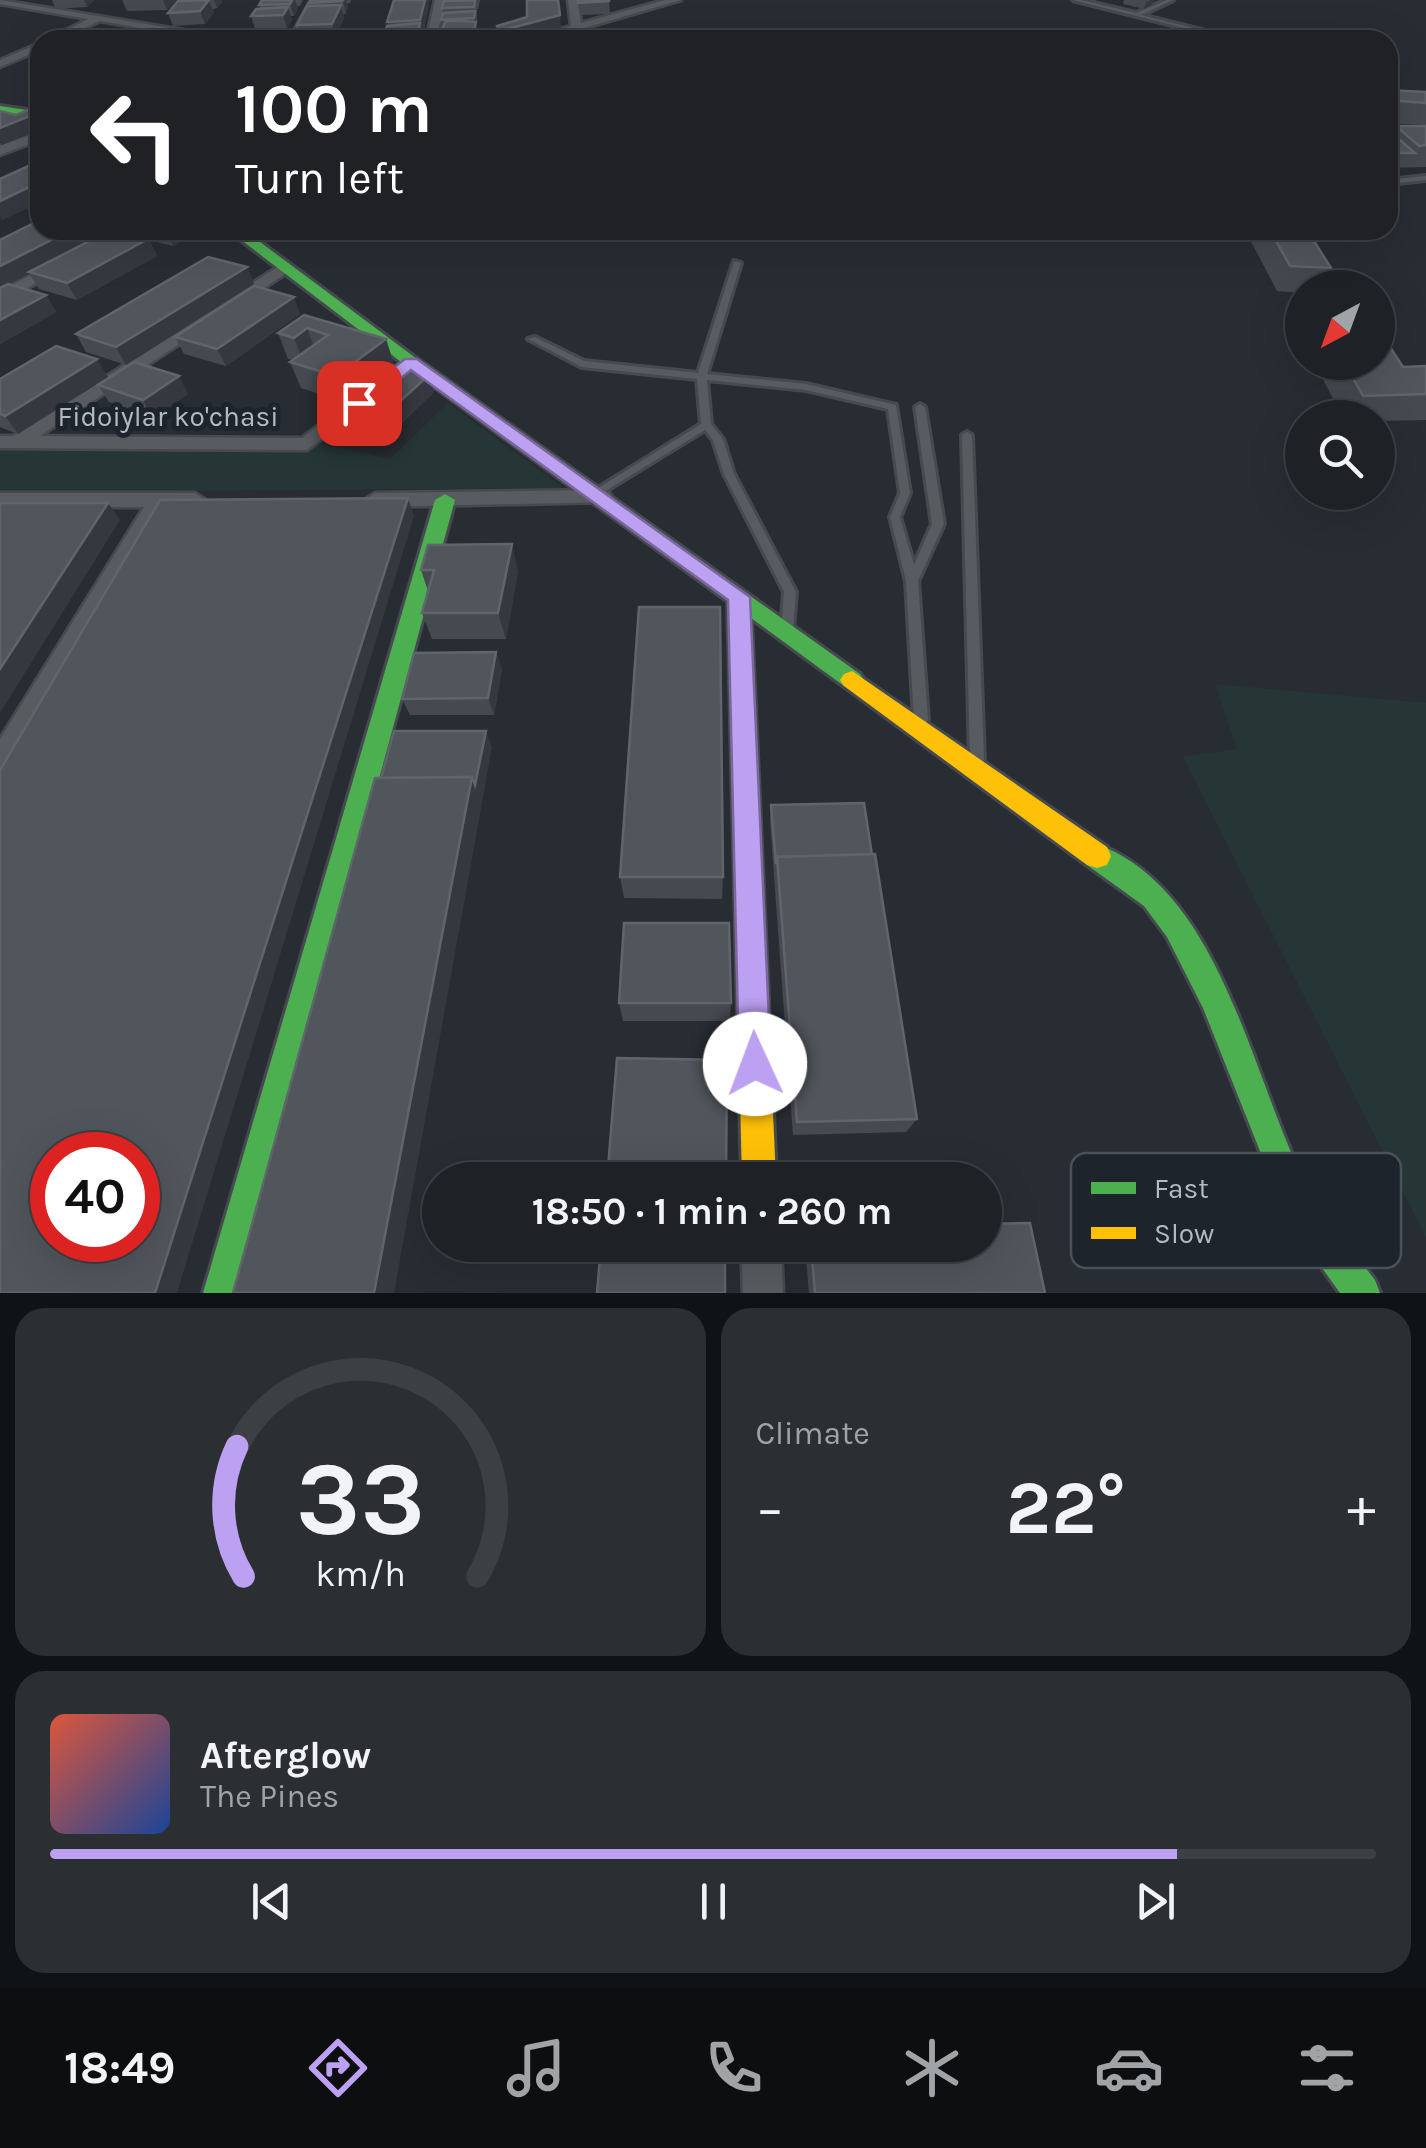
<!DOCTYPE html>
<html lang="en">
<head>
<meta charset="utf-8">
<style>
  :root { --surface:#1e2226; --page:#2b2f32; --text:#f1f3f6; --muted:#a1a4a7; --line:#3c3f43; --accent:#bca0f2 }
  body { margin:0; font-family:Karla,sans-serif; background:var(--page); color:var(--text); height:100vh; display:flex; flex-direction:column; font-size:38px; white-space:nowrap }
  * { box-sizing:border-box; margin:0 }
  p { font-size:32px; color:var(--muted) }
  .icon { flex:none; width:55px; height:55px; fill:none; stroke:currentColor; stroke-width:2; stroke-linecap:round; stroke-linejoin:round }
  .map { position:relative; height:1293px; overflow:hidden }
  .sheet { display:flex; flex-direction:column; gap:15px; padding:15px; background:#101315; flex:1 }
  .sheet>* { flex:none }
  .guide { position:absolute; left:30px; top:30px; width:1368px; height:210px; border-radius:30px; box-shadow:0 10px 40px #0002,0 0 0 2px var(--line); background:#202124; color:#fff; overflow:hidden }
  .needle { width:65px; rotate:221deg }
  .fabs { position:absolute; left:1285px; top:270px; display:grid; gap:20px }
  .fabs a { display:grid; place-items:center; width:110px; height:110px; border-radius:50%; background:var(--surface); box-shadow:0 10px 40px #0002,0 0 0 2px var(--line); font-size:50px }
  .speed { position:absolute; left:30px; top:1132px; display:flex; gap:20px; font-size:50px; font-weight:700; text-align:center }
  .speed>* { display:grid; place-content:center; width:130px; height:130px; border-radius:50%; background:var(--surface); box-shadow:0 10px 40px #0002,0 0 0 2px var(--line); line-height:1 }
  .speed .limit { border:15px solid #d22; background:#fff; color:#111 }
  .pin { position:absolute; display:grid; place-items:center; width:85px; height:85px; color:#fff; margin:-42px; border-radius:20px; box-shadow:0 5px 15px #0006 }
  .me { position:absolute; width:110px; margin:-55px; rotate:358deg; stroke-linejoin:round; filter:drop-shadow(0 0 8px #0008) }
  .turn { display:flex; align-items:center; gap:35px; height:210px; padding:0 40px; font-size:45px }
  .turn .icon { width:130px; height:130px; stroke-width:2.5 }
  .turn b { display:block; font-size:70px; line-height:85px }
  .big { font-size:75px; font-weight:700; line-height:1.1 }
  .sheet .tile { flex:1; display:flex; flex-direction:column; justify-content:center; gap:15px; min-width:0; padding:0 35px; border-radius:30px; background:var(--page) }
  .sheet .dial { align-items:center; gap:0 }
  .dial svg { height:260px; overflow:visible; fill:none; stroke:var(--line); stroke-width:7; stroke-linecap:round; text-anchor:middle }
  .dial text { fill:var(--text); stroke:none }
  .song { display:flex; align-items:center; gap:30px }
  .cover { width:120px; height:120px; border-radius:15px; background:linear-gradient(135deg,hsl(10 70% 55%),hsl(220 70% 35%)) }
  .played { height:10px; border-radius:5px; background:linear-gradient(90deg,var(--accent) 85%,var(--line) 85%) }
  .keys { display:flex; justify-content:space-around; direction:ltr }
  .heat { display:flex; justify-content:space-between; align-items:center; font-size:55px; direction:ltr }
  .sheet .tiles { flex:1; display:grid; gap:15px; grid-template-columns:1fr 1fr }
  .tile:last-child { grid-column:span 2 }
  .trip { position:absolute; left:422px; top:1162px; width:580px; height:100px; border-radius:50px; background:var(--surface); box-shadow:0 10px 40px #0002,0 0 0 2px var(--line); font-weight:700; line-height:100px; text-align:center }
  .menu { display:flex; height:160px; justify-content:space-around; align-items:center; background:#0c0e0f; color:var(--muted) }
  .menu .icon { width:70px; height:70px }
  .menu .on { color:var(--accent) }
  .menu b { font-size:45px; color:var(--text) }
  .map>svg:first-child { display:block }
  .green { fill:#263637 }
  .lines { fill:none; stroke-linecap:round; stroke-linejoin:round }
  .lane-casing { stroke:#464a50; stroke-width:6 }
  .street-casing { stroke:#464a50; stroke-width:5 }
  .fast-casing { stroke:#464a50; stroke-width:6 }
  .slow-casing { stroke:#464a50; stroke-width:6 }
  .lane { fill:#585c61; fill-rule:evenodd }
  .street { fill:#585c61; fill-rule:evenodd }
  .fast { fill:#4caf50; fill-rule:evenodd }
  .slow { fill:#ffc107; fill-rule:evenodd }
  .wall { fill:#454950 }
  .shaded-wall { fill:#35393f }
  .building { fill:#51565c; stroke:#60656c; stroke-width:2.5; fill-rule:evenodd }
  .route { fill:#bca0f2; stroke:#7a689d; stroke-width:2.5 }
  .labels { text-anchor:middle; dominant-baseline:central; stroke-width:10; stroke-linejoin:round; paint-order:stroke }
  .far-street-label { font-size:28px; fill:#b2bac4; stroke:#1d242c }
  .key { fill:#1d242c; stroke:#4a515a; stroke-width:2.5 }
  .key-label { font-size:28px; fill:#b2bac4 }
</style>
</head>
<body>
<div class="map">
<svg width="1426" height="1293" viewBox="0 0 1426 1293">
  <rect width="100%" height="100%" fill="#282d33"/>
  <g class="green">
    <path d="M448,403L563,488L0,492V449H312L317,443L390,459Z"/>
    <path d="M1215,684L1426,703V1237L1183,757L1237,749Z"/>
  </g>
  <g class="lines">
    <defs>
      <g id="lane">
        <path d="M1073,0H1081L1136,13L1167,0H1173L1141,15L1241,40H1232Z"/>
        <path d="M1426,176V180L1388,184V180Z"/>
        <path d="M734,261L741,263L707,374L806,384L896,405L910,493L900,517L914,565L932,524L915,407L920,404L925,407L944,524L918,581L928,720L926,724L921,725L916,724L914,720L906,581L890,517L900,493L888,409L806,390L707,380L711,424L723,439L734,474L796,592L793,629L787,634L781,629L784,592L724,474L713,440L705,430L599,495H591L590,493L701,424L697,379L582,367L528,339L535,337L584,361L698,373Z"/>
        <path d="M967,432L972,435L984,760L982,764L977,766L972,764L970,760L962,435Z"/>
      </g>
      <g id="street">
        <path d="M0,0L226,37L231,40H208L100,21L60,40H47L88,19L0,4Z"/>
        <path d="M311,0H321L299,40H289Z"/>
        <path d="M435,0H445L436,40H426Z"/>
        <path d="M568,0H578L581,23L665,0H681L543,40H526L571,26Z"/>
        <path d="M40,43V50L0,67V60Z"/>
        <path d="M40,131V140L0,155V146Z"/>
        <path d="M117,230H135L0,303V291Z"/>
        <path d="M279,266L293,269L40,436L302,438L401,362H413V370L307,450L0,448V436H13Z"/>
        <path d="M601,490L609,492L612,497L609,502L375,507L364,500L375,493Z"/>
        <path d="M0,493H195L206,500L195,507H166L10,771L0,775V739L144,507H0Z"/>
        <path d="M741,1245H781L783,1293H743Z"/>
      </g>
      <g id="fast">
        <path d="M0,106L40,112V118L0,112Z"/>
        <path d="M228,230H244L417,359L860,674L864,680L860,686H844L405,365Z"/>
        <path d="M445,494L455,500L239,1293H203L435,500Z"/>
        <path d="M1097,844C1225,892 1252,1086 1311,1194C1328,1224 1354,1252 1375,1280L1380,1293H1340L1287,1219L1203,1008L1167,937L1144,906L1087,865L1083,856L1087,847Z"/>
      </g>
      <g id="slow">
        <path d="M739,589L750,597L776,1180H742L728,597Z"/>
        <path d="M852,671L1107,847L1111,856L1107,865L1097,868L1087,865L844,686L840,680L844,674Z"/>
      </g>
    </defs>
    <use href="#lane" class="lane-casing"/>
    <use href="#street" class="street-casing"/>
    <use href="#fast" class="fast-casing"/>
    <use href="#slow" class="slow-casing"/>
    <use href="#lane" class="lane"/>
    <use href="#street" class="street"/>
    <use href="#fast" class="fast"/>
    <use href="#slow" class="slow"/>
  </g>
  <g class="wall">
    <path d="M52,0H95L87,7L56,9Z"/>
    <path d="M122,0H176L167,10L127,11Z"/>
    <path d="M182,0H222V2L217,8L213,9L214,13L205,24L173,26L168,13Z"/>
    <path d="M262,0H303L300,6H297L298,9L294,16H290L292,20L287,28L255,29L251,16L260,8L259,5Z"/>
    <path d="M311,0H351L350,3L347,4L348,7L346,14H343L344,18L335,37L301,38L297,25L310,6L309,3Z"/>
    <path d="M394,0H430L428,1L429,4L422,40H383Z"/>
    <path d="M445,0H480L478,9H477V40H442L441,20Z"/>
    <path d="M577,0H609L610,14L580,15Z"/>
    <path d="M1124,0H1154L1152,5L1144,9L1123,4Z"/>
    <path d="M1388,90L1426,92V125L1388,123Z"/>
    <path d="M1396,126H1426V167L1388,168V133H1392Z"/>
    <path d="M135,230H200L173,246L149,240L157,256L77,300L39,289L29,273L8,284L46,295L56,312L0,344V240L138,236Z"/>
    <path d="M1245,230H1320L1314,242L1331,268L1320,288H1302V293L1277,291Z"/>
    <path d="M247,267L254,284L126,365L86,352L76,334Z"/>
    <path d="M300,314L226,366L184,354L175,337Z"/>
    <path d="M304,315L386,339L394,365L346,403L301,388L290,362L293,360L288,359L278,333Z"/>
    <path d="M1317,362H1378L1403,367L1426,366V420L1378,421V418H1343L1316,366Z"/>
    <path d="M429,375L434,392L400,425L372,417L365,400Z"/>
    <path d="M108,377L18,434L0,427V379Z"/>
    <path d="M98,385L188,394L153,418L109,402Z"/>
    <path d="M421,570L518,571L506,639H432L422,613L428,591Z"/>
    <path d="M496,652L502,669L494,715H410L402,699Z"/>
    <path d="M771,805L872,855L917,1119L906,1132L793,1135L770,821Z"/>
    <path d="M620,877H723L722,899L624,898Z"/>
    <path d="M619,1003H731L730,1021H623Z"/>
    <path d="M805,1245H985L1045,1293H809Z"/>
  </g>
  <g class="shaded-wall">
    <path d="M84,0H95L87,7Z"/>
    <path d="M163,0H176L167,10Z"/>
    <path d="M209,0L214,13L205,24L200,11Z"/>
    <path d="M214,0H222V2L217,8Z"/>
    <path d="M292,0H295L298,9L294,16L290,4Z"/>
    <path d="M343,0H346L348,7L346,14Z"/>
    <path d="M425,0H428L429,4L423,33L420,20Z"/>
    <path d="M559,0L561,28L518,40H501L500,31Z"/>
    <path d="M1151,0H1154L1152,5L1144,9L1146,2Z"/>
    <path d="M341,5L344,18L335,37L332,24Z"/>
    <path d="M288,7L292,20L287,28L283,15Z"/>
    <path d="M475,11L478,35L477,40L474,30Z"/>
    <path d="M420,23L423,36L422,40H417Z"/>
    <path d="M40,112V130L2,145L0,141V128Z"/>
    <path d="M40,182V203L2,220L0,217V201Z"/>
    <path d="M71,230H112L0,289V266Z"/>
    <path d="M166,230H200L173,246Z"/>
    <path d="M148,239L157,256L77,300L67,283Z"/>
    <path d="M247,267L254,284L126,365L116,347Z"/>
    <path d="M46,295L56,312L0,344V320Z"/>
    <path d="M294,297L300,314L226,366L217,349Z"/>
    <path d="M307,328L317,354L304,364L294,338Z"/>
    <path d="M386,339L394,365L346,403L336,376Z"/>
    <path d="M97,359L108,377L18,434L5,416Z"/>
    <path d="M429,375L434,392L400,425L394,407Z"/>
    <path d="M179,376L188,394L153,418L143,400Z"/>
    <path d="M408,498L414,516L177,1293H155Z"/>
    <path d="M108,503L120,520L0,713V669Z"/>
    <path d="M512,544L518,571L506,639L498,613Z"/>
    <path d="M496,652L502,669L494,715L488,698Z"/>
    <path d="M486,731L492,747L394,1293H374L472,777Z"/>
  </g>
  <g class="building">
    <path d="M209,0L200,11L168,13L178,1Z"/>
    <path d="M262,0H292L290,4L259,5Z"/>
    <path d="M311,0H343L342,1L309,3Z"/>
    <path d="M394,0H425L420,20L387,22Z"/>
    <path d="M475,0L474,7L442,8L444,1Z"/>
    <path d="M527,0H558L560,15L500,31L497,26L527,17Z"/>
    <path d="M578,0H609V1L578,3Z"/>
    <path d="M341,5L332,24L297,25L307,6Z"/>
    <path d="M288,7L283,15L251,16L256,9Z"/>
    <path d="M475,11L474,18L441,20L443,13Z"/>
    <path d="M446,21H459L476,22L474,30L441,31Z"/>
    <path d="M420,23L417,38L383,40L387,26Z"/>
    <path d="M1388,90L1426,92V103L1388,100Z"/>
    <path d="M33,108L40,109V112L0,128V111L16,115Z"/>
    <path d="M1396,126H1426V145L1419,146Z"/>
    <path d="M1388,133H1392L1415,153H1388Z"/>
    <path d="M37,162L40,163V182L0,201V179Z"/>
    <path d="M40,220V230H71L0,266V240Z"/>
    <path d="M111,230L148,239L67,283L29,272Z"/>
    <path d="M1270,230H1307L1331,268L1290,266Z"/>
    <path d="M208,257L247,267L116,347L76,334Z"/>
    <path d="M8,284L46,295L0,320V288Z"/>
    <path d="M254,286L294,297L217,349L175,337Z"/>
    <path d="M304,315L386,339L336,376L290,362L328,335L307,328L294,338L278,333Z"/>
    <path d="M1378,343L1388,344L1403,367L1426,366V394L1363,396L1344,362H1378Z"/>
    <path d="M56,346L97,359L5,416L0,414V379Z"/>
    <path d="M134,362L179,376L143,400L98,385Z"/>
    <path d="M402,368L429,375L394,407L365,400Z"/>
    <path d="M408,498L155,1293H0V770L160,500ZM52,1155H138V1240H52Z"/>
    <path d="M0,503H108L0,669Z"/>
    <path d="M512,544L498,613H422L434,570H421L428,545Z"/>
    <path d="M639,607H720L723,877H620Z"/>
    <path d="M496,652L488,698L402,699L414,653Z"/>
    <path d="M394,731H486L475,785L472,777L381,778Z"/>
    <path d="M472,777L374,1293H233L375,778Z"/>
    <path d="M864,803L872,855L777,857L776,864L771,805Z"/>
    <path d="M875,854L917,1119L797,1122L777,857Z"/>
    <path d="M624,923H729L731,1003H619Z"/>
    <path d="M617,1058L727,1060L726,1180H607Z"/>
    <path d="M1030,1223L1045,1293H815L811,1245H985V1224Z"/>
    <path d="M601,1245H725V1293H597Z"/>
  </g>
  <path class="route" d="M405,359H417L750,597L771,1064L766,1075L755,1079L743,1075L739,1064L728,600L411,370L365,407H353V399Z"/>
  <g class="labels">
    <g class="far-street-label">
      <text x="168" y="416">Fidoiylar ko'chasi</text>
    </g>
  </g>
  <rect x="1071" y="1153" width="330" height="115" rx="15" class="key"/>
  <rect x="1091" y="1182" width="45" height="12" fill="#4caf50"/>
  <rect x="1091" y="1227" width="45" height="12" fill="#ffc107"/>
  <g class="key-label">
    <text x="1154" y="1198">Fast</text>
    <text x="1154" y="1243">Slow</text>
  </g>
</svg>
<div class="fabs">
<a><svg class="needle" viewBox="-14 -14 28 28"><path d="M0-13l5 13h-10z" fill="#e53935"/><path d="M0 13l5-13h-10z" fill="#a1a4a7"/></svg></a>
<a><svg class="icon" aria-label="search" viewBox="0 0 24 24"><circle cx="10" cy="10" r="6"/><path d="M15 15l6 6"/></svg></a>
</div>
<div class="speed"><div class="limit">40</div></div>
<div class="pin" style="left:359px;top:403px;background:#d93025"><svg class="icon" aria-label="arrive" viewBox="0 0 24 24"><path d="M6 21V4h12l-3 4 3 4H6"/></svg></div>
<svg class="me" style="left:755px;top:1064px" viewBox="-20 -20 40 40"><circle r="19" fill="#fff"/><path d="M0-13L10 11 0 6-10 11z" fill="#bca0f2"/></svg>
<div class="trip">18:50 · 1 min · 260 m</div>
<div class="guide">
<div class="turn"><svg class="icon" aria-label="left" viewBox="0 0 24 24"><path d="M17 20v-9H6M10 6l-5 5 5 5"/></svg><div><b>100 m</b>Turn left</div></div>
</div>
</div>
<section class="sheet">
<div class="tiles">
<div class="tile dial"><svg viewBox="0 0 100 80">
<path d="M14 69A42 42 0 1 1 86 69"/>
<path d="M14 69A42 42 0 0 1 12 29" stroke="#bca0f2"/>
<text x="50" y="56" font-size="32" font-weight="700">33</text>
<text x="50" y="72" font-size="11">km/h</text>
</svg></div>
<div class="tile"><p>Climate</p>
<div class="heat"><a>−</a><b class="big">22°</b><a>+</a></div>
</div>
<div class="tile">
<div class="song"><i class="cover"></i><div><b>Afterglow</b><p>The Pines</p></div></div>
<div class="played"></div>
<div class="keys"><svg class="icon" aria-label="previous" viewBox="0 0 24 24"><path d="M18 5L8 12l10 7zM5 5v14"/></svg><svg class="icon" aria-label="pause" viewBox="0 0 24 24"><path d="M8 5v14M16 5v14"/></svg><svg class="icon" aria-label="next" viewBox="0 0 24 24"><path d="M6 5l10 7-10 7zM19 5v14"/></svg></div>
</div>
</div>
</section>
<nav class="menu">
<b>18:49</b>
<svg class="icon on" aria-label="directions" viewBox="0 0 24 24"><path d="M12 3l9 9-9 9-9-9zM9 14v-3h6M13 9l2 2-2 2"/></svg>
<svg class="icon" aria-label="music" viewBox="0 0 24 24"><path d="M9 18V5l10-2v13"/><circle cx="6" cy="18" r="3"/><circle cx="16" cy="16" r="3"/></svg>
<svg class="icon" aria-label="phone" viewBox="0 0 24 24"><path d="M5 4h4l2 5-3 2q2 4 5 5l2-3 5 2v4C11 20 4 13 5 4z"/></svg>
<svg class="icon" aria-label="climate" viewBox="0 0 24 24"><path d="M12 3v18M4 7l16 10M4 17L20 7"/></svg>
<svg class="icon" aria-label="car" viewBox="0 0 24 24"><path d="M5 17H2v-5l4-1 3-4h7l3 4 3 1v5h-3M9 17h6M6 11h13"/><circle cx="7" cy="17" r="2"/><circle cx="17" cy="17" r="2"/></svg>
<svg class="icon" aria-label="filters" viewBox="0 0 24 24"><path d="M4 7h16M4 17h16"/><circle cx="9" cy="7" r="2"/><circle cx="15" cy="17" r="2"/></svg>
</nav>
</body>
</html>
